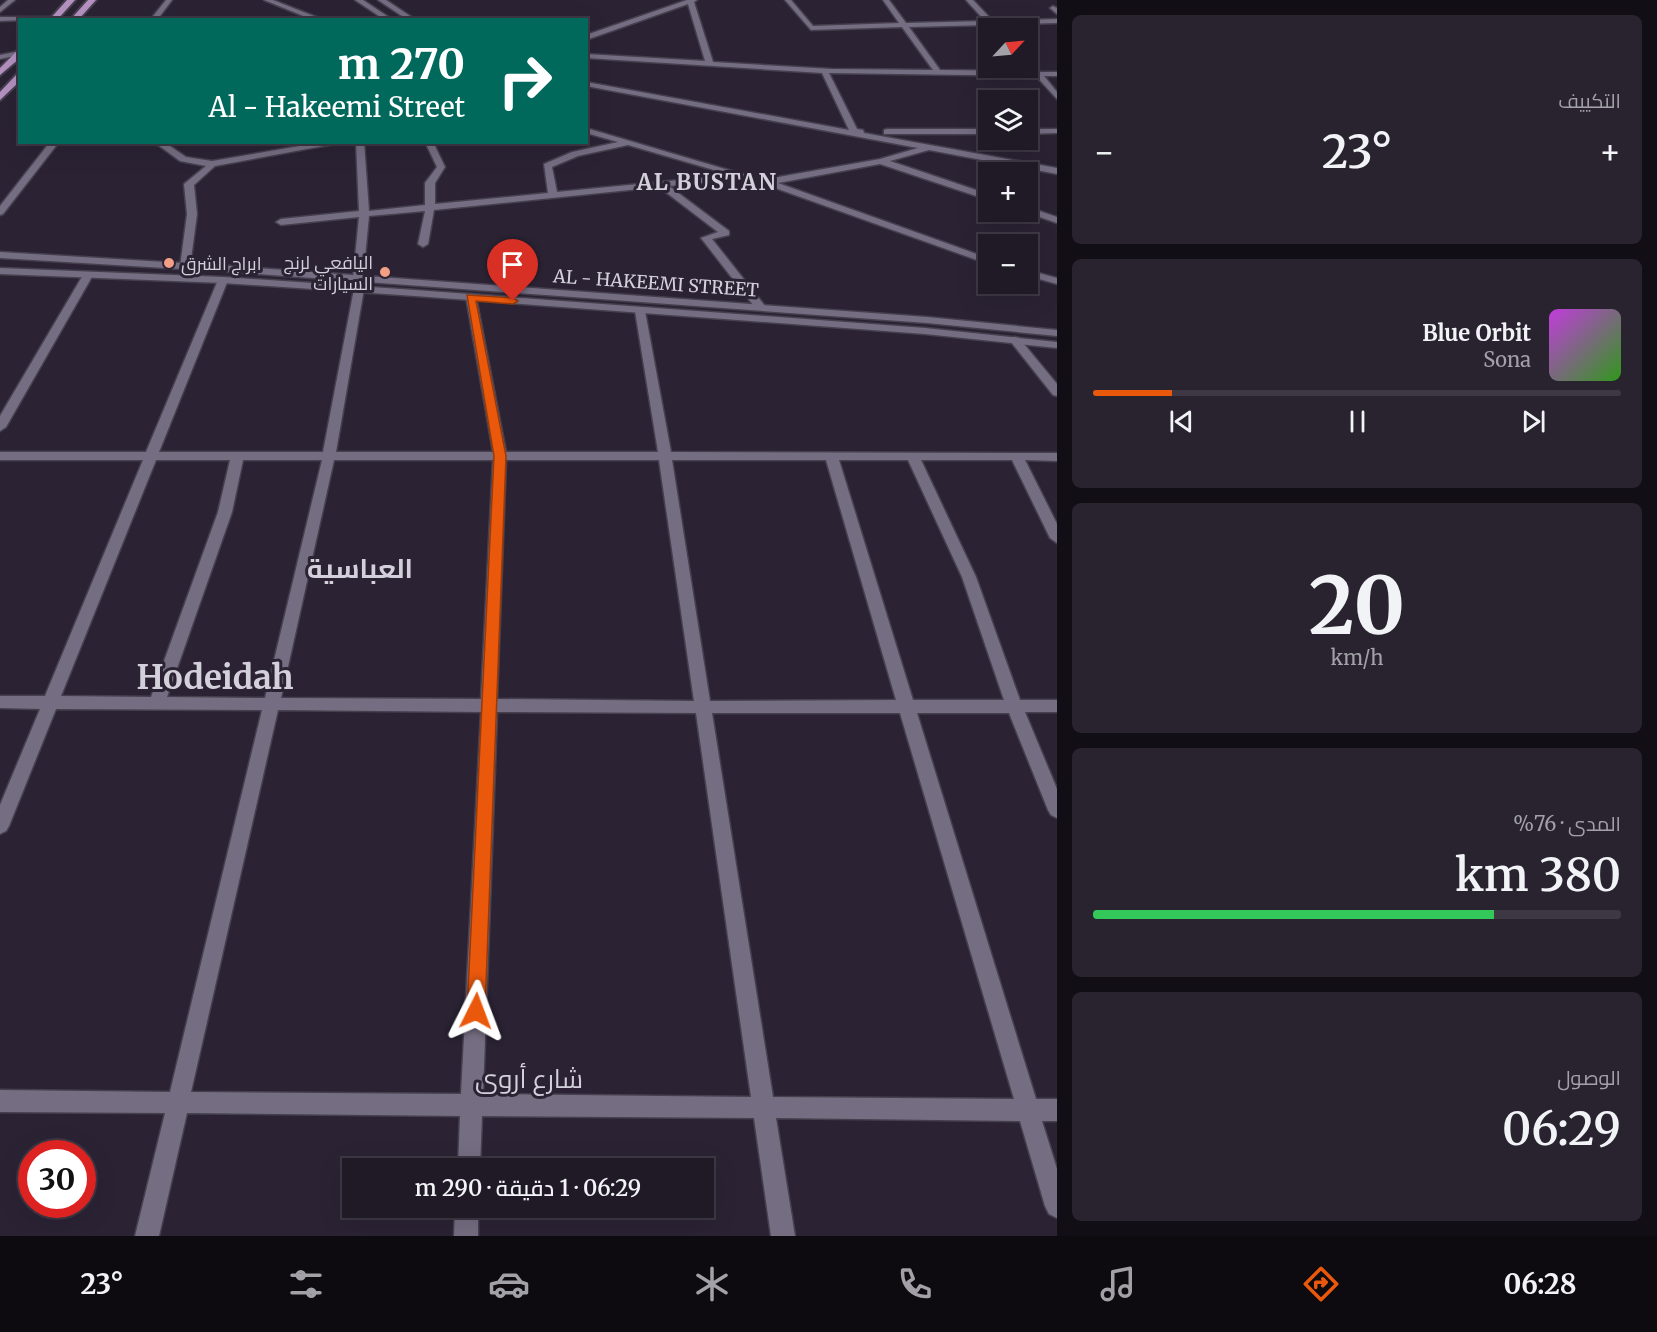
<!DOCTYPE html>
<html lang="ar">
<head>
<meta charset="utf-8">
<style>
  :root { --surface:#201a27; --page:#28232f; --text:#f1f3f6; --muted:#a2a1a7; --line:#3d3844; --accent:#ea580c }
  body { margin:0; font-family:Merriweather,Cairo,serif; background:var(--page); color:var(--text); direction:rtl; height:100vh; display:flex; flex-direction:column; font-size:22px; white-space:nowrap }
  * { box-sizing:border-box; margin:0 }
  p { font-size:20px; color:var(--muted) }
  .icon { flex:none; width:33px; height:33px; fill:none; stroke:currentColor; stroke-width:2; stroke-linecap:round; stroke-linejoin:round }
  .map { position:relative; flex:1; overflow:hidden; direction:ltr }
  .side { display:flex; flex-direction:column; gap:15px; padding:15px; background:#120e15; width:600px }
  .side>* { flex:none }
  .banner { position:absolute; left:18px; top:18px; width:570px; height:126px; border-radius:0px; box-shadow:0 6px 24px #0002,0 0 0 2px var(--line); direction:rtl; background:#00695c; color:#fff; overflow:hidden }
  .needle { width:39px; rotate:64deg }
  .buttons { position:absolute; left:978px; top:18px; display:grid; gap:12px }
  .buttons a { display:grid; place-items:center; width:60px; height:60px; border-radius:0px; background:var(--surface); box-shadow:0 6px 24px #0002,0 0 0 2px var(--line); font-size:30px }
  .speed { position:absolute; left:18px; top:1140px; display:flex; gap:12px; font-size:30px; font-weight:700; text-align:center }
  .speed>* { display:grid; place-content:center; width:78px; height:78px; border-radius:50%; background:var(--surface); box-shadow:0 6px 24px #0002,0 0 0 2px var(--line); line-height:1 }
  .speed .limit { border:9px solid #d22; background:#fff; color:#111 }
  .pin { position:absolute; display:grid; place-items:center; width:51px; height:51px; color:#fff; margin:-62px -26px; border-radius:50% 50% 50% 0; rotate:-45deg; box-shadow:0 0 6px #0007 }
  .pin .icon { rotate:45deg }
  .me { position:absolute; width:66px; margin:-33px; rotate:3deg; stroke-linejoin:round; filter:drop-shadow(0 0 4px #0008) }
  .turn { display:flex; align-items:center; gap:21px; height:126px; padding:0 24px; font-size:27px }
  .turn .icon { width:78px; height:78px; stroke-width:2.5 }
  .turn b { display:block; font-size:42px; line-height:51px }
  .big { font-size:45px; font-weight:600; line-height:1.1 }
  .side .tile { flex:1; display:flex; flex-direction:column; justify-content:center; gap:9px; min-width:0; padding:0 21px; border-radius:9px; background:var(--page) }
  .side .dial { align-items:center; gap:0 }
  .dial b { font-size:78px; line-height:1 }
  .song { display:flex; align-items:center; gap:18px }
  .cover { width:72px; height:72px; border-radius:9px; background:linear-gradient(135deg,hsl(290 70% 55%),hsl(110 70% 35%)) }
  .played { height:6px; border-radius:3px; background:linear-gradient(90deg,var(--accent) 15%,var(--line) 15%) }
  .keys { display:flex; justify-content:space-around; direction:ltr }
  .heat { display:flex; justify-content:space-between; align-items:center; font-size:33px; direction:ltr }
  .charge { height:9px; border-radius:4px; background:linear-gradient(90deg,#34c759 76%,var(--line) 0) }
  .trip { position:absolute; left:342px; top:1158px; width:372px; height:60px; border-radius:0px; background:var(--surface); box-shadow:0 6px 24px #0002,0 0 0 2px var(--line); font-weight:600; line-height:60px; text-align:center; direction:rtl }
  .menu { display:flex; height:96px; justify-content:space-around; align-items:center; background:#0d0a10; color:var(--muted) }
  .menu .icon { width:42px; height:42px }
  .menu .on { color:var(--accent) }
  .menu b { font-size:27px; color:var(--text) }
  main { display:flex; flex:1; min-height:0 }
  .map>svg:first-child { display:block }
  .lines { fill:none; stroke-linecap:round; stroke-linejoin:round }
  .minor-casing { stroke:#453f4e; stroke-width:3 }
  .tertiary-casing { stroke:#453f4e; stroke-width:3 }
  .trunk-casing { stroke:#453f4e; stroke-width:4 }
  .minor { fill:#756d82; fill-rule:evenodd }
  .tertiary { fill:#756d82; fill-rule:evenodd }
  .trunk { fill:#b591c1; fill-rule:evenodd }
  .route { fill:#ea580c; stroke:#983908; stroke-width:1.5 }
  .poi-dot { fill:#f39f85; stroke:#2b2334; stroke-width:2 }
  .labels { text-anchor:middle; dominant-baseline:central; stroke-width:6; stroke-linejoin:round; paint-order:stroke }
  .far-poi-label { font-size:18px; fill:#d4d0db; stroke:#2b2334; text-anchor:end }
  .far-street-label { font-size:18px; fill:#d4d0db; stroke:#2b2334 }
  .far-district-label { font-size:22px; font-weight:bold; letter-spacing:1.5px; fill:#d4d0db; stroke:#2b2334 }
  .near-street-label { font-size:26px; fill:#d4d0db; stroke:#2b2334 }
  .district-label { font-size:27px; font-weight:bold; fill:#d4d0db; stroke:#2b2334 }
  .town-label { font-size:33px; font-weight:bold; fill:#d4d0db; stroke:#2b2334 }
</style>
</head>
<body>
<main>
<section class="side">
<div class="tile"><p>التكييف</p>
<div class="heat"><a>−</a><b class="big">23°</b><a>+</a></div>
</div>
<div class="tile">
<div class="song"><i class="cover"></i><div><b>Blue Orbit</b><p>Sona</p></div></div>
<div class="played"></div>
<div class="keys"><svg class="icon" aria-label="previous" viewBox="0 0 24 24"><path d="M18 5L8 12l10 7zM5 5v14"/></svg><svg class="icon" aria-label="pause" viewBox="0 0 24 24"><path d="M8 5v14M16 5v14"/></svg><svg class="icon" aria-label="next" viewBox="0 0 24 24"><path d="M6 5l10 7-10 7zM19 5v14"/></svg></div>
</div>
<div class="tile dial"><b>20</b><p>km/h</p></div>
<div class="tile"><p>المدى · 76%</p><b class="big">380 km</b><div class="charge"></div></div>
<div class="tile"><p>الوصول</p><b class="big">06:29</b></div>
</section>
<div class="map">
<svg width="1057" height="1236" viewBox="0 0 1057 1236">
  <rect width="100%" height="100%" fill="#2b2334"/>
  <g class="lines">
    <defs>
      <g id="minor">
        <path d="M8,0H15L0,12V7Z"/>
        <path d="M166,0H172L157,20H150Z"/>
        <path d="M264,0H273L324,20H313Z"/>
        <path d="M355,0H363L393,20H385Z"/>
        <path d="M378,0H386L416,20H408Z"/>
        <path d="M687,0H697L694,2L713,62L832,69L933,70L902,27L811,30L785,0H791L813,26L899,23L883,0H889L906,23L985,21L966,0H973L993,21L1057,19V23L997,25L994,28L989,25L909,27L940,70L1032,71L1028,66V60H1031L1040,72H1057V76H1044L1057,92V99L1036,76L829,73L857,129L863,130L864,133L1057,168V174L929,150L890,161L988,194V200L880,164L778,183L988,258V264L764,184V180L767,179L880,159L918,148L586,86V82L849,130L822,73L586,58V54L705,61L688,4L586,40V35Z"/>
        <path d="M1053,6L1057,8V14L1050,8Z"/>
        <path d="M0,17H53L56,19L0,21Z"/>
        <path d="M20,51V55L0,59V55Z"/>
        <path d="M586,128L742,174H750L751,176L747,179L669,186L729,231V235L712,239L765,306V310H757L701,238L718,232L659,187L434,210L428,244L423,247L418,244L425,211L369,216L363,278L358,281L353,278L359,217L281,225L276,222L281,219L359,211L356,142H364L369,211L425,205V183L437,167L425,142H433L445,167L435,183V204L548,193L544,164L572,152L618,142L586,133ZM628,145L731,175L557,192L552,167L578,156Z"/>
        <path d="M887,129H988V134H884V130Z"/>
        <path d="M1057,129V133L1028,134V129Z"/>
        <path d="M50,142H59L3,214L0,215V206Z"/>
        <path d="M154,142H164L186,157L212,161L323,142H345L215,166L194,185L197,214L190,267L185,270L180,267L187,214L184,184L206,166L180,161Z"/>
        <path d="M1028,207L1057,217V223L1025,212H1028Z"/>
        <path d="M1028,270L1057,278V284L1028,276Z"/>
        <path d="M88,272L93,275L6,427L0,431V416L83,275Z"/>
        <path d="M223,277L228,280L159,452H323L354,289L359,286L364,289L336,452H493L466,297L471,294L476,297L506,452H658L635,311L640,308L645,311L671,452L1057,453V461L1025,460L1057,524V543L1050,538L1012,460H921L976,577L1020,700H1057V712H1025L1057,789V818L1051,815L1048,810L1009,713H917L1036,1099H1057V1121H1042L1057,1169V1218L1049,1214L1045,1206L1020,1121L776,1118L795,1236H771L754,1118L482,1116L480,1168H458L460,1116L187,1113L159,1236H135L165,1113L0,1112V1090L170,1092L262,710L56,709L9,826L6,831L0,834V805L40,709L0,708V696H45L143,460H0V452H146L218,280ZM156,460H230L218,512L151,697L61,696ZM243,460H322L265,698L167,697L232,512ZM334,460H493L481,699L281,698ZM506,460H659L694,701L497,699ZM672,460H826L896,700L710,701ZM839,460H908L962,577L1004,700H913ZM278,710L481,712L461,1094L191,1092ZM497,712L696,713L751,1097L483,1094ZM712,713H900L1014,1099L773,1097Z"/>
        <path d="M1015,337L1019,338L1057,384V396L1053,395L1011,342V338Z"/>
        <path d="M455,1208H478V1236H454Z"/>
      </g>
      <g id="tertiary">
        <path d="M0,252L231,266L927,317L1057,330V336L927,323L231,272L0,258Z"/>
        <path d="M0,268L223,277L415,290L925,328L1057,342V348L925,334L415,296L223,283L0,274Z"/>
      </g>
      <g id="trunk">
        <path d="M67,0H75L57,20H49Z"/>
        <path d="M88,0H96L78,20H70Z"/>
        <path d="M17,51H20V58L0,75V68Z"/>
        <path d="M17,74H20V81L0,100V92Z"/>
      </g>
    </defs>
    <use href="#minor" class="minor-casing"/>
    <use href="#tertiary" class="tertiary-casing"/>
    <use href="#trunk" class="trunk-casing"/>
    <use href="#minor" class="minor"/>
    <use href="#tertiary" class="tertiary"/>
    <use href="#trunk" class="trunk"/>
  </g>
  <path class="route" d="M467,295L513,298L518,301L513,304L476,301L506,456L485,1011L482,1017L476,1020L469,1017L467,1011L494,456Z"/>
  <g class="poi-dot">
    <circle cx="169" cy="263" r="6"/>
    <circle cx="385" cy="272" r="6"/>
  </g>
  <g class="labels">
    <g class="far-poi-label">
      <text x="373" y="262">اليافعي لرنج<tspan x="373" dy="21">السيارات</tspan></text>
      <text x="181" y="263" text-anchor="start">ابراج الشرق</text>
    </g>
    <g class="far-street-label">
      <text transform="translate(656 283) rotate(4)">AL - HAKEEMI STREET</text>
    </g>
    <g class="far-district-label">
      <text x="707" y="182">AL BUSTAN</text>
    </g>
    <g class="near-street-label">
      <text x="529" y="1078">شارع أروى</text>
    </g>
    <g class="district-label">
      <text x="360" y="568">العباسية</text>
    </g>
    <g class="town-label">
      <text x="215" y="677">Hodeidah</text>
    </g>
  </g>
</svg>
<div class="buttons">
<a><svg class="needle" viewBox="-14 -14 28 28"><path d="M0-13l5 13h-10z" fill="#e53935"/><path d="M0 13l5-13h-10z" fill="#a2a1a7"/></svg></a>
<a><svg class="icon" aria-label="layers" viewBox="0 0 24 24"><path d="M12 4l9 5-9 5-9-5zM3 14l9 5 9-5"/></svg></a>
<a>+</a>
<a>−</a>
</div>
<div class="speed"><div class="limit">30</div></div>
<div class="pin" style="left:513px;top:301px;background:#d93025"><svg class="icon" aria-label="arrive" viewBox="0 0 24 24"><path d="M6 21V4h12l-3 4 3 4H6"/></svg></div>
<svg class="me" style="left:476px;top:1011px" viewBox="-20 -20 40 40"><path d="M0-17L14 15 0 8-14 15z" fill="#ea580c" stroke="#fff" stroke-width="4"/></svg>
<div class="trip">06:29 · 1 دقيقة · 290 m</div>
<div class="banner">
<div class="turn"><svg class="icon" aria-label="right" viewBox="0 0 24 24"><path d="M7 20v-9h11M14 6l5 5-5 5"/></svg><div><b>270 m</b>Al - Hakeemi Street</div></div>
</div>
</div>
</main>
<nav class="menu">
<b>06:28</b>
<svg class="icon on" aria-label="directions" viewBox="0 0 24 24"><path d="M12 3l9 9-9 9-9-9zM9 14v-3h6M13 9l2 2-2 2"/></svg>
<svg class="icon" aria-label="music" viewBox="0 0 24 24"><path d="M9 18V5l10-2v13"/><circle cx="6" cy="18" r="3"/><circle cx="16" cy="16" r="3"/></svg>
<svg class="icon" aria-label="phone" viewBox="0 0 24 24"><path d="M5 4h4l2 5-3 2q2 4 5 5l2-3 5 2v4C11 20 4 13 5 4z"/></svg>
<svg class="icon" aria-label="climate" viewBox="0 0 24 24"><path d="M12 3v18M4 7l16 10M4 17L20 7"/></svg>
<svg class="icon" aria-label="car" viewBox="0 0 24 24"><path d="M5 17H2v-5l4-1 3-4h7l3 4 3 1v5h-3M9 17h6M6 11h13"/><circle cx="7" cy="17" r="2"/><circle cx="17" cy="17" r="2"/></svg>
<svg class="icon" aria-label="filters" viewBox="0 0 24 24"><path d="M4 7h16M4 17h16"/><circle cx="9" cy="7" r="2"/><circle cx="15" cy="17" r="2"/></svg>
<b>23°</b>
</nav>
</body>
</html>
